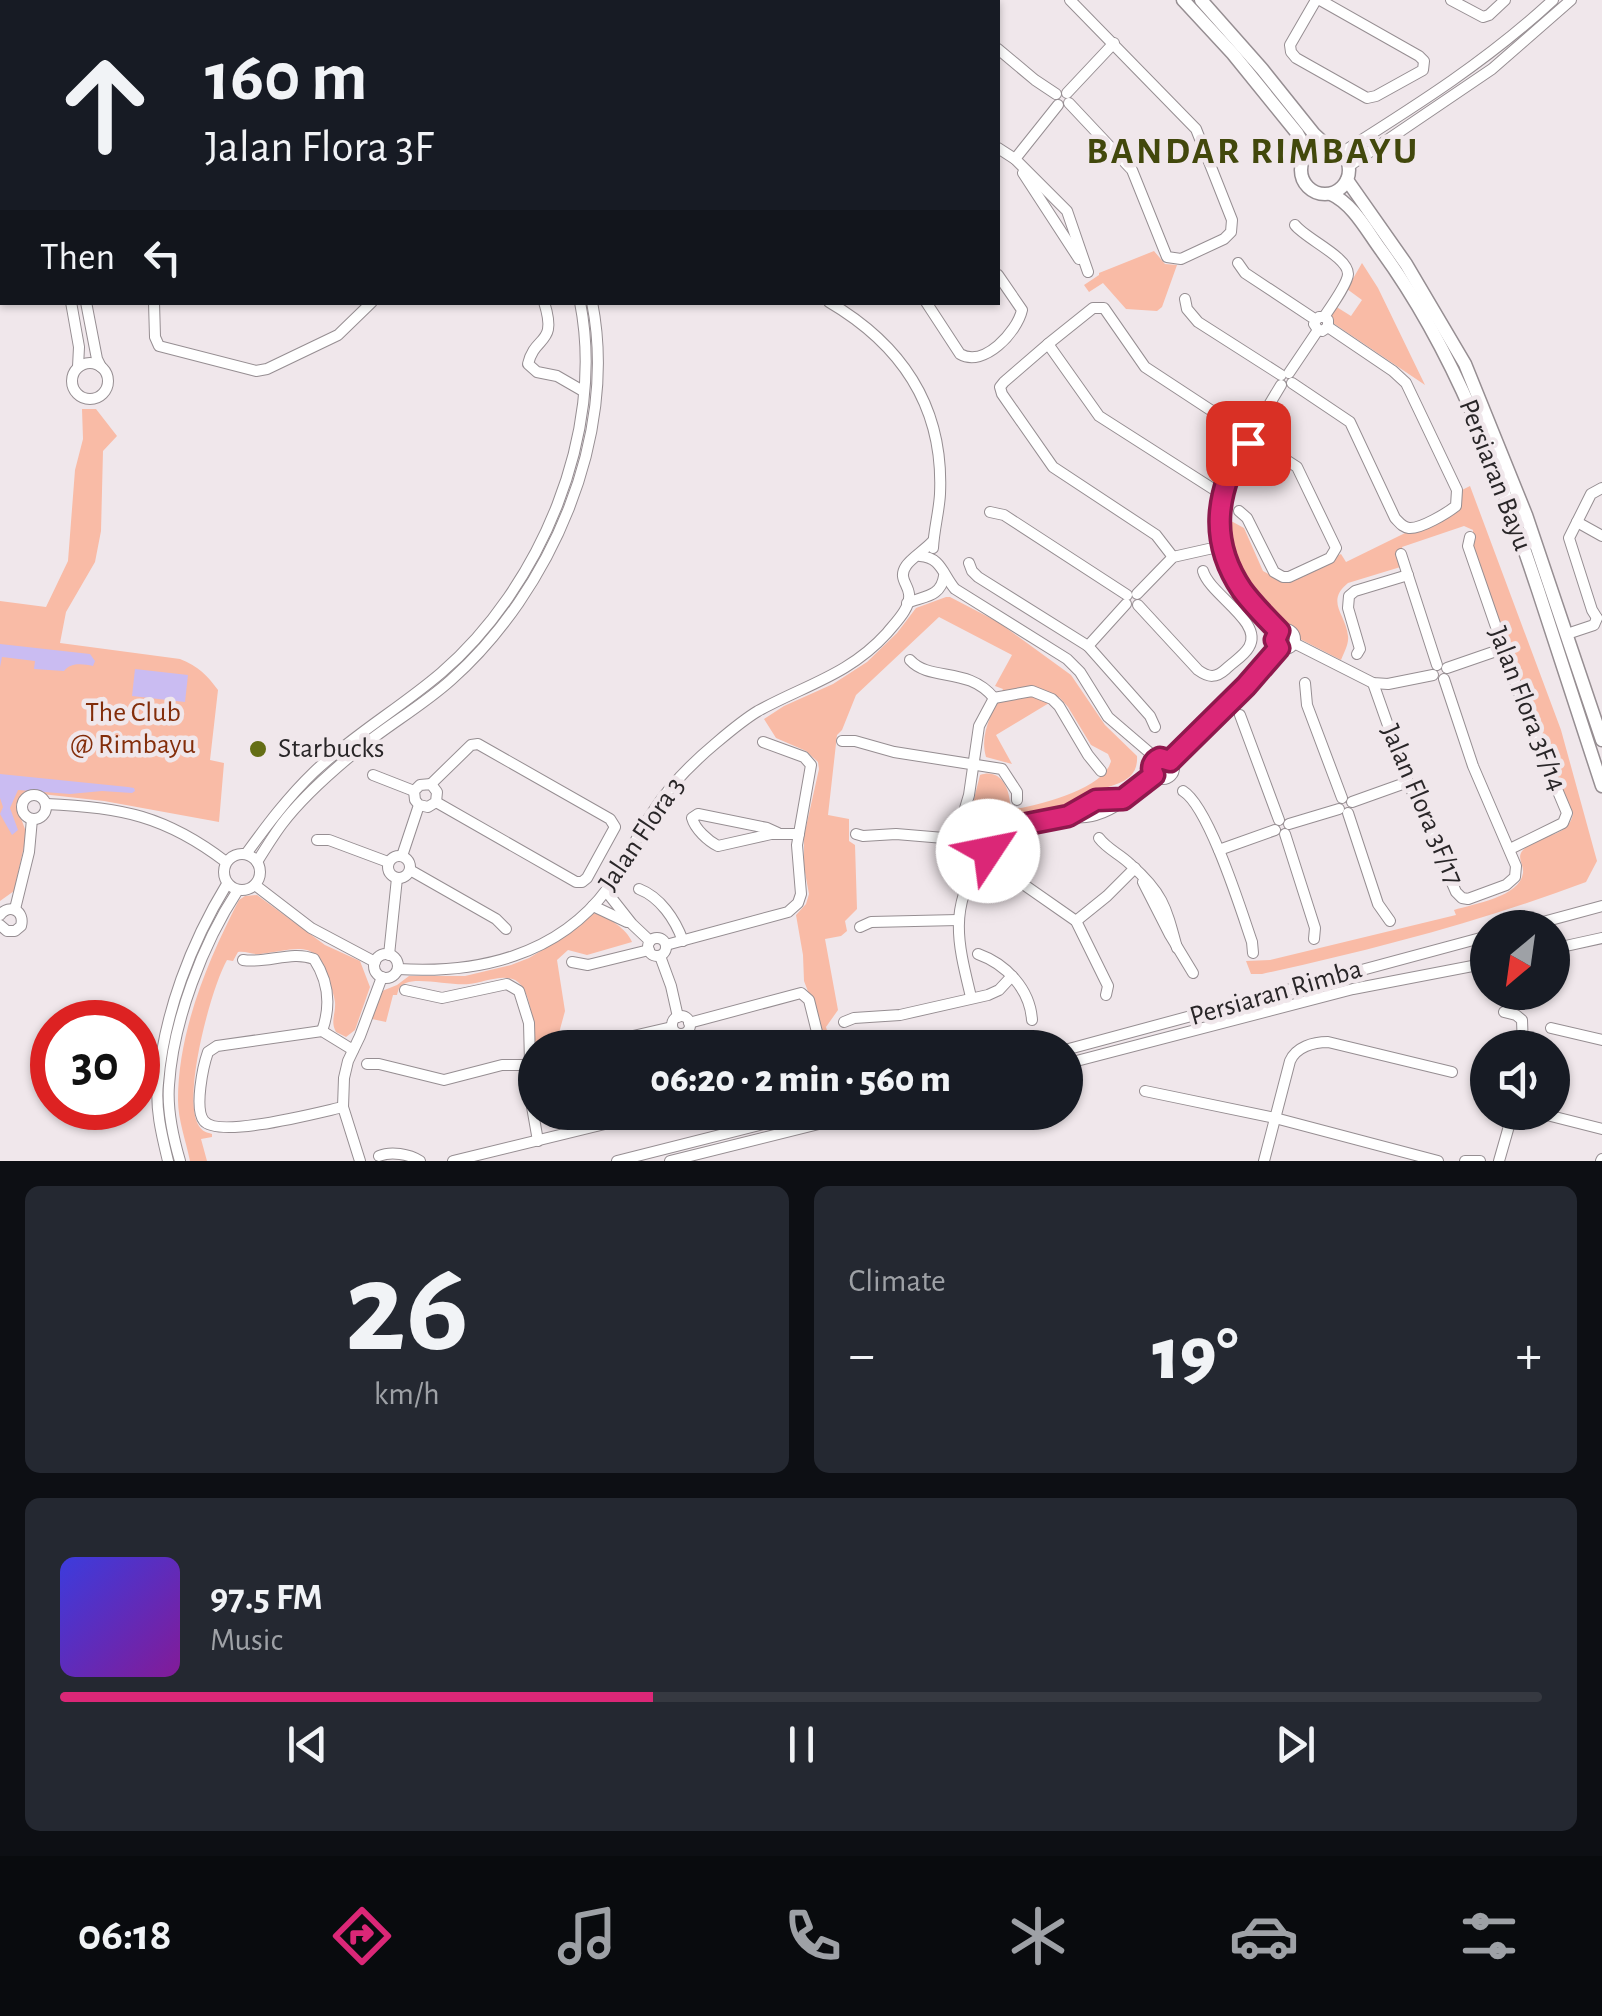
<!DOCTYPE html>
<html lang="en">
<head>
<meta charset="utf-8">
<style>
  :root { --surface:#171b24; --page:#242831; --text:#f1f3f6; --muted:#9ea1a6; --line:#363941; --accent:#db2777 }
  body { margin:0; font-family:"Alegreya Sans",sans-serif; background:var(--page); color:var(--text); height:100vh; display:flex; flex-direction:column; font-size:38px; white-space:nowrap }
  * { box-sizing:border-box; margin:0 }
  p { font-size:32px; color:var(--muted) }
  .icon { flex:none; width:55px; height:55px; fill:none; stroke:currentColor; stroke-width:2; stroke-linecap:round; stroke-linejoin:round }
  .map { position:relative; height:1161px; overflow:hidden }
  .side { display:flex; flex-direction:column; gap:25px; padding:25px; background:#0d0f14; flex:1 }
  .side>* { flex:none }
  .top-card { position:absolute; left:0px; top:0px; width:1000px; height:305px; box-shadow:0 2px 8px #0004; background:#171b24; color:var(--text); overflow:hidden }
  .needle { width:65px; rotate:209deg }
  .buttons { position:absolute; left:1470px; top:910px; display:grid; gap:20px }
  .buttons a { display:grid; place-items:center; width:100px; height:100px; border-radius:50%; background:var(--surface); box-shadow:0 2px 8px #0004; font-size:50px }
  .speed { position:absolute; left:30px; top:1000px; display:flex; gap:20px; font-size:50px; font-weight:700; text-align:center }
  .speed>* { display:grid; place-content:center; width:130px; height:130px; border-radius:50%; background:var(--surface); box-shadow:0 2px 8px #0004; line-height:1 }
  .speed .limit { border:15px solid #d22; background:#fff; color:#111 }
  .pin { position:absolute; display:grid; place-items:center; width:85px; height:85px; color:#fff; margin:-42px; border-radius:20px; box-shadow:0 5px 15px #0006 }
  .me { position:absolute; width:110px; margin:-55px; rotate:56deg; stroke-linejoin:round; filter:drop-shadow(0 0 8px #0008) }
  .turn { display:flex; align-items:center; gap:35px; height:210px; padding:0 40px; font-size:45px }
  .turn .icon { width:130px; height:130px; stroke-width:2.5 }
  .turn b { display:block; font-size:70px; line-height:85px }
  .then { display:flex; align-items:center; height:95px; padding:0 40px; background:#0003; gap:20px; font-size:38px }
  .big { font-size:75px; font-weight:800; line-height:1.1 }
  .side .tile { flex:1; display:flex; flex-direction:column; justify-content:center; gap:15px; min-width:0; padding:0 35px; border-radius:15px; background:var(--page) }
  .side .dial { align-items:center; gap:0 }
  .dial b { font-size:130px; line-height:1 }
  .song { display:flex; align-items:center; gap:30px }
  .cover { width:120px; height:120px; border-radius:15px; background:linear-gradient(135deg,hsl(240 70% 55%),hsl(290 70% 35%)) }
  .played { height:10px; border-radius:5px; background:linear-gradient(90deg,var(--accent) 40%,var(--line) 40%) }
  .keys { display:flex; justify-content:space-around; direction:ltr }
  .heat { display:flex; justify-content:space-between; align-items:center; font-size:55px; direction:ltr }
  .side .tiles { flex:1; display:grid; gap:25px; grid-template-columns:1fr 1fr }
  .tile:last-child { grid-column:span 2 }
  .trip { position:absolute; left:518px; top:1030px; width:565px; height:100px; border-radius:50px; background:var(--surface); box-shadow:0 2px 8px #0004; font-weight:800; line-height:100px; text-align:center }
  .dock { display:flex; height:160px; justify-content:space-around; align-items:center; background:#090b0e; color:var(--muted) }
  .dock .icon { width:70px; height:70px }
  .dock .current { color:var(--accent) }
  .dock b { font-size:45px; color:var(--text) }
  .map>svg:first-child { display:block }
  .green { fill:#f9bba6 }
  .water { fill:#cabcf2 }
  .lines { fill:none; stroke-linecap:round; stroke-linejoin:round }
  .minor-casing { stroke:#968e92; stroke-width:12 }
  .major-casing { stroke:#968e92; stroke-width:15 }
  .minor { stroke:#fff; stroke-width:10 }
  .major { stroke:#fff; stroke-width:12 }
  .route-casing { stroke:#8e194d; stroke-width:25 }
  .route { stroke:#db2777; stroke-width:18 }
  .poi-dot { fill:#646e15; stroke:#f0e7eb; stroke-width:4 }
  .labels { text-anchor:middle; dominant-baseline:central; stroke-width:9; stroke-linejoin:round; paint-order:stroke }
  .street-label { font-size:28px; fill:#292628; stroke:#f0e7eb }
  .park-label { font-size:28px; fill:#832d0a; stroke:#f0e7eb }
  .poi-label { font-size:28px; fill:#292628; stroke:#f0e7eb; text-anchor:start }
  .district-label { font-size:38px; font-weight:bold; letter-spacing:2.5px; fill:#42480c; stroke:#f0e7eb }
</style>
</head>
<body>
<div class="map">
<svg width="1602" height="1161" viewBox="0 0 1602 1161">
  <rect width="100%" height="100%" fill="#f0e7eb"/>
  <g class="green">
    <path d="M1154,251L1165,264L1177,265L1162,307L1157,311L1126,309L1103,283L1089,292L1084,285L1099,275V273Z"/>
    <path d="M1362,263L1378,288L1425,385L1333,323L1330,318L1335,306L1351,316L1362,300L1347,289Z"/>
    <path d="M82,409H96L117,436L103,451L101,531L95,562L66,612L60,643L180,659C198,666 207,675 218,690L210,760L224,763L219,822L104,801L24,792L16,805L25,829V842L14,891L0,901V601L46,607L68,561L75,470L83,439Z"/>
    <path d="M1470,486L1561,730L1597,861L1586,882C1480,922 1372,950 1262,974H1251L1246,961L1270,960L1456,915L1454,910C1473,904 1520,897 1523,873C1524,864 1516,858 1523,850C1538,832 1568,840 1573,814L1516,678L1471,545L1473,530L1464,526L1402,547L1407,565L1348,583C1325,602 1346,614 1348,636C1349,644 1344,652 1341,660L1300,639L1294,629L1287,622L1272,616L1242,583L1229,561L1220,515L1244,528L1263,571L1281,581L1341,554L1346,562L1452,510L1458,492Z"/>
    <path d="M946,597H950L998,622L1071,675L1105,725L1137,756C1139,786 1106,785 1086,794C1078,798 1072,803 1065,806C1047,811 1029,813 1012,822C996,830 983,852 965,837L966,821L972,822L970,828L987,833L992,813L976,808L973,816L970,815L980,775C999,768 1009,786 1010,803L1014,808H1021C1045,803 1105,788 1111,761L1108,754L1091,745L1068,707L1059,697L996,735L1012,764L986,757C979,733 993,712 1003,689L995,686L1012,655L939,617L856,695L842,730L837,735L828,815L849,819V841L855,845L857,909L845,921L847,931L841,936L825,939L838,1010L826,1027L832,1047H823L814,1007L804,981L803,955L796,915L806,904L809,894L804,867V836L819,769L818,762L806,751L776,738L764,719L784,706L833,684L867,662L897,633L916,608Z"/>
    <path d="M257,895L325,945L360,961L370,987L355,1030L346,1037L336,1032C330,1021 336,1014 335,1002C334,995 331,987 329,979C318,937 294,950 260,954C252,955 247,951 238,952L233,961L227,960C211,988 181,1099 199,1126C203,1132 206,1132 212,1134V1137L201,1139L207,1161H190C186,1141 178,1120 178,1100C178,1031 208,960 239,900L245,896Z"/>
    <path d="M595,913C608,917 627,929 632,942L587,955L568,950L557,960L565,1011L559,1033L549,1038L546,1047L535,1048V1110C534,1081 539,1007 521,985C509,970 484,983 469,984C452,986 419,977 406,983C399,986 399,988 397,995H393L386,1022L372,1019L382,991L397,985L409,976H465L511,965L529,958L567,935L588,916Z"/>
  </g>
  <g class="water">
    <path d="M0,644L90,654L95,661L93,666C83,664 71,662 64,671L34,669L35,661L2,657L0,667Z"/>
    <path d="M135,669L188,675L185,702L132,696Z"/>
    <path d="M0,774L128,787L134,788L135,791L132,793L102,791L70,794L18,790L10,808L18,830L12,835L0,814L3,807L0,798Z"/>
  </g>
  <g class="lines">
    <defs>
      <g id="minor">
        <path d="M503,0L504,2"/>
        <path d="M681,0L686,2"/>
        <path d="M842,0L843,2"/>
        <path d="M1316,0L1290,45L1291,52L1296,58L1367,98L1376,96L1423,70L1424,61L1419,56L1320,0"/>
        <path d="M1451,0L1483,17L1489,15L1505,0"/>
        <path d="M464,2L465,0"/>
        <path d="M515,2L519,0"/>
        <path d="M583,2L584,0"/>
        <path d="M976,2L977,0"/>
        <path d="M998,49L1035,80L1056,94"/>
        <path d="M0,89L2,87"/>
        <path d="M1067,93L1114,43"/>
        <path d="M1069,103L1132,170L1167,257L1181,259L1224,239L1231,232L1232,220L1196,129L1070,0"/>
        <path d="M0,107L2,106"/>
        <path d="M998,148L1015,159L1067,211L1088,272"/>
        <path d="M1341,153C1417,105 1487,61 1553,0"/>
        <path d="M1015,159L1058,105"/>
        <path d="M1349,166L1492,69L1571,0"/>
        <path d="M1023,173L1079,259"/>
        <path d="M1295,225C1306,239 1348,257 1348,274C1348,283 1330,308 1324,317"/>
        <path d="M1238,263L1245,273L1316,320L1314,324L1318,330L1322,331L1328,327V320L1324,317H1319L1316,320"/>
        <path d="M1185,299L1187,309L1198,322L1281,375"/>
        <path d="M71,302L79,347L78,367"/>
        <path d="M86,302L97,359L101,367"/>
        <path d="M154,302L155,337L159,346L256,371L267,369L338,335L372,302"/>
        <path d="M544,302C558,346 535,334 528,364L537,372L557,376L583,391"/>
        <path d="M829,302C902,345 944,407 940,494C939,512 934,529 933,548"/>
        <path d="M926,302L960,354C984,368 1017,332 1022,310L998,275"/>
        <path d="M1048,344L1004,382L1000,387L1002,394L1053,467L1156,535L1173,557"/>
        <circle cx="90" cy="381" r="18"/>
        <path d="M1289,373L1318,330"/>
        <path d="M1292,383L1350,422L1395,518C1400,523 1402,527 1409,528C1421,529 1447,513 1456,506L1457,490L1406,383L1393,371L1328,327"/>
        <path d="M1254,430L1281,385"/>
        <path d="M1245,442C1196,524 1220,566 1279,631"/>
        <path d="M1221,494L1099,416L1048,344L1093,308H1104L1145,367L1244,432"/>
        <path d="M1239,511L1247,518L1274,572L1283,577H1289L1330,558L1336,548L1297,467L1255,440"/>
        <path d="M990,512L1004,515L1127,595"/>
        <path d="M1577,522L1602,536"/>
        <path d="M1470,537L1468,546L1530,725L1567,813L1563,823L1510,849"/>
        <path d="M1401,554L1437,665"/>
        <path d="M920,556C941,557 943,575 955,589L1067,659L1080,672L1108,717L1157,759"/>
        <path d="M969,563L972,571L978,577L1088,646L1150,716L1155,727"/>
        <path d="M1137,594L1173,557L1222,546"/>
        <path d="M907,603C924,596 941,597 944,576"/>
        <path d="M1138,605L1198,670C1209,678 1216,678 1226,669C1233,662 1244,656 1249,647C1264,622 1210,595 1203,571"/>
        <path d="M1597,618L1592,610L1569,538L1591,494L1602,488"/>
        <circle cx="1285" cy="639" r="10"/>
        <path d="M1567,634L1594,625L1597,618"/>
        <path d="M1294,643L1373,683L1388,684L1433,675"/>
        <path d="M1088,646L1126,604"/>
        <path d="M1357,654L1360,649L1348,608L1349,596L1355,591L1408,575"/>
        <path d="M910,660C930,682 968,666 994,698"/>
        <path d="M1447,668L1502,649"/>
        <path d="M1305,683L1307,705L1342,798"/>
        <path d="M1373,683L1408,782L1456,892L1462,898L1468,899L1506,885L1515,877L1516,866L1473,766L1444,679"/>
        <path d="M994,698L1032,691L1052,699L1059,706L1088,755L1101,771"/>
        <path d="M1240,715L1279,820"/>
        <path d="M842,741H855L894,752L1002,769L1017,792V800"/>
        <circle cx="1163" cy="768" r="11"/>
        <path d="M1170,761L1246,686L1279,647"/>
        <path d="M373,775L414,791"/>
        <path d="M431,784L471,745L478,744L610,819L615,827L587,878L582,882H576L436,802"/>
        <path d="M1183,791C1209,807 1241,910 1252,942L1253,953"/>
        <circle cx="34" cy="807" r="12"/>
        <path d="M1352,802L1408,782"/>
        <path d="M46,804C121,807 166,816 226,862"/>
        <path d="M1348,813L1378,904L1390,921"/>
        <path d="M1069,816L1095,800L1122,799"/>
        <path d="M1289,824L1339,809"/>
        <path d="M778,833L767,828L698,814L692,818C695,829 708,841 718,846L771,834H799"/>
        <path d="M856,834L863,836L896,834L956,839"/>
        <path d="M1285,834L1315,928L1314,939"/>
        <path d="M1099,838C1107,849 1120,854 1130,864C1163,893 1166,907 1177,948"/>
        <path d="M317,840H329L388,862"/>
        <path d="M1219,850L1275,830"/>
        <path d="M988,851C1007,832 1030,819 1057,818C1070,817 1084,819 1096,815C1117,809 1139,790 1154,775"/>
        <circle cx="242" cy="872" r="18"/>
        <path d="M246,854C267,825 288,797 314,772C353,735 400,708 441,673C540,588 606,433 580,302"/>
        <path d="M977,854L956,839L969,795L979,726L994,698"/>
        <circle cx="399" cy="867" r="11"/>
        <path d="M402,856L419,805L415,800L414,791L420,785L431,784L437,792L436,802L428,807L419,805"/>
        <path d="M990,861L1076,921L1108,986L1106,995"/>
        <path d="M257,862C265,849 273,836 282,824C303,796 332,771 359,749C388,725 422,706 451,680C550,592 619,437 592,302"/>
        <path d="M410,870L496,919L506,929"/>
        <path d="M1143,882L1170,935L1193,973"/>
        <path d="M255,885L311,928L375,962"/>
        <path d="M639,889C660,897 675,919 683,941"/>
        <path d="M606,891L632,924L650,941"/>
        <path d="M593,906L627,922"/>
        <path d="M15,909L29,852L32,819"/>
        <path d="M0,915C10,903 25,911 21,926L15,931H7L0,925"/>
        <path d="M1076,921L1107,896L1135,868"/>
        <path d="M860,927L871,922L958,920"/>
        <path d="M1521,928L1602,906"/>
        <circle cx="657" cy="947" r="9"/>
        <path d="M666,945L788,912L798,903L801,894L797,845L811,765L804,757L763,742"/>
        <path d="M1552,949L1602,938"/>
        <path d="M978,954C1006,964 1030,989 1032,1020"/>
        <circle cx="386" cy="966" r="12"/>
        <path d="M389,955L397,878"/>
        <path d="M660,956L671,986L678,1017"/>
        <path d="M243,960C267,964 292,950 314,959C329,982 331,1006 322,1031"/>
        <path d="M572,962L588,965L649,950"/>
        <path d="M398,969C477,974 558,956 608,888C625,863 637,835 654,810C671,784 692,763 716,743C729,732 743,720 758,711C805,685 849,675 887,633C895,623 911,608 909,594C908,584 898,578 906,566C910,559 926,549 933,541"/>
        <path d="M405,990L442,998L507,984L519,991L529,1023L531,1101L538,1141"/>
        <path d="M971,997C959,947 948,910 979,863L977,854L982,850L988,851L990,861L984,864L979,863"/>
        <path d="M1504,1012L1516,1015L1522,1020L1523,1048"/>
        <circle cx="681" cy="1025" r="9"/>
        <path d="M844,1022L854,1018L900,1015L988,995L999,990L1012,976"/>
        <path d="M689,1023L801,993L809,1000L821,1048"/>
        <path d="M1551,1028L1602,1040"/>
        <path d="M558,1046L564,1048"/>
        <path d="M581,1048L672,1027"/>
        <path d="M1065,1050L1488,936"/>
        <path d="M367,1064H379L444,1080L502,1065H529"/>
        <path d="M1065,1064L1353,989L1488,963"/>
        <path d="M1145,1091L1275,1118L1438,1161"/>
        <path d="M343,1107C320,1112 219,1139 204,1121C194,1109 203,1066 208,1052L217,1046L322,1031L353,1050"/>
        <path d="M1539,1113L1602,1129"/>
        <path d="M379,1156C391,1151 409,1154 420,1161"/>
        <path d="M168,1161C162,1136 155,1109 158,1083C164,1013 191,943 227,884"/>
        <path d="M180,1161C173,1137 167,1110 169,1085C173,1021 203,943 238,890"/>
        <path d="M360,1161L343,1107L344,1078L348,1061L360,1036L382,977"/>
        <path d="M453,1161L654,1112"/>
        <path d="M617,1161L811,1112"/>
        <path d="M670,1161L867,1112"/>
        <path d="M1264,1161L1290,1061C1296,1047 1313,1042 1328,1042L1452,1072"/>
        <path d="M1465,1161H1480"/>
        <path d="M1499,1161L1513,1112"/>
        <path d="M1601,1161L1602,1159"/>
      </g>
      <g id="major">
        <path d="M1183,0L1233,54L1297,133L1302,142L1305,157"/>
        <path d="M1201,0L1262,69L1314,134L1327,146"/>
        <circle cx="1325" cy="170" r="24"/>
        <path d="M1347,180L1406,264L1465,364L1526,515L1602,740"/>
        <path d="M1331,194C1353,204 1367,231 1381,250C1456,353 1498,470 1538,590C1559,655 1581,721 1602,786"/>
      </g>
    </defs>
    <use href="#minor" class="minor-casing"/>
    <use href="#major" class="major-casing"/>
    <use href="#minor" class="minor"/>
    <use href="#major" class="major"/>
  </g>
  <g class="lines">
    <defs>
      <path id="route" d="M988,851L1004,837L1027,824L1068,816L1096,800L1123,799L1154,775C1150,768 1153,761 1160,758L1170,761L1246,686L1279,648L1275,640L1279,631C1266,618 1253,605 1242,590C1208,540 1216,491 1245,442L1242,434L1246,430L1251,429L1256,432V438L1253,442L1248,443"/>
    </defs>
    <use href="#route" class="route-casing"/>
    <use href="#route" class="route"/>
  </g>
  <circle class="poi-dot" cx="258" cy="749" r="10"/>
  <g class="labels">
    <g class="street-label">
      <text transform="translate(1495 475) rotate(69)">Persiaran Bayu</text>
      <text transform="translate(1527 709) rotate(69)">Jalan Flora 3F/14</text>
      <text transform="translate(1422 805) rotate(67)">Jalan Flora 3F/17</text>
      <text transform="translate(642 834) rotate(-56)">Jalan Flora 3</text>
      <text transform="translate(1276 993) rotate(-16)">Persiaran Rimba</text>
    </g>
    <g class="park-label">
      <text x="133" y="713">The Club<tspan x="133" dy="32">@ Rimbayu</tspan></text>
    </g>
    <g class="poi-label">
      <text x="278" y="749">Starbucks</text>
    </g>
    <g class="district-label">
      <text x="1253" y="152">BANDAR RIMBAYU</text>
    </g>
  </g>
</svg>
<div class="buttons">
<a><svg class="needle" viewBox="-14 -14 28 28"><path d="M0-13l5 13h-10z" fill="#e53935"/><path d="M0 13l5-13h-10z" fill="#9ea1a6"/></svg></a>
<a><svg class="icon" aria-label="sound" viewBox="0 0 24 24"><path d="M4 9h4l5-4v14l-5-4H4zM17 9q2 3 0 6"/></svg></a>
</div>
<div class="speed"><div class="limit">30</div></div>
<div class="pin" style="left:1248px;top:443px;background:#d93025"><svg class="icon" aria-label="arrive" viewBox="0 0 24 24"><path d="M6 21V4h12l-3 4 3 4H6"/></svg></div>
<svg class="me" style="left:988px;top:851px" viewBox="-20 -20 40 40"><circle r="19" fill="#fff"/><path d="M0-13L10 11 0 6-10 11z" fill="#db2777"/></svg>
<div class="trip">06:20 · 2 min · 560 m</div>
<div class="top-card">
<div class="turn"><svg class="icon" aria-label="ahead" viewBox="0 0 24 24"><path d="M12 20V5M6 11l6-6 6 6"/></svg><div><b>160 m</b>Jalan Flora 3F</div></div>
<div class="then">Then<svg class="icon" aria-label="left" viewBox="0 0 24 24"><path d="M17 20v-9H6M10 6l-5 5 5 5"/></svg></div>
</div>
</div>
<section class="side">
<div class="tiles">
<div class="tile dial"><b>26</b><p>km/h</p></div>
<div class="tile"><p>Climate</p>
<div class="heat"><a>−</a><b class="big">19°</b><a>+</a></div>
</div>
<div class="tile">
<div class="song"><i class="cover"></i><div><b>97.5 FM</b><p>Music</p></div></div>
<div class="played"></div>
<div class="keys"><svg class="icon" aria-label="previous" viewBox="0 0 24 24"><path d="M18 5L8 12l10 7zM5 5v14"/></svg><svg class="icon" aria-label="pause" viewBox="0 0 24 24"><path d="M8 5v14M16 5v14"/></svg><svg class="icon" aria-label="next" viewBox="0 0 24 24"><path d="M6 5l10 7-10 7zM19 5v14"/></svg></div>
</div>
</div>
</section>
<nav class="dock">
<b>06:18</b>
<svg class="icon current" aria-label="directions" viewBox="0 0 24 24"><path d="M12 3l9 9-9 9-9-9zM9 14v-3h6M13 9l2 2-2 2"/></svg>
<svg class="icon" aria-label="music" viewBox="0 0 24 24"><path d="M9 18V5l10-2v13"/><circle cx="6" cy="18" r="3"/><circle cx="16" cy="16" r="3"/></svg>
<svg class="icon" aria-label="phone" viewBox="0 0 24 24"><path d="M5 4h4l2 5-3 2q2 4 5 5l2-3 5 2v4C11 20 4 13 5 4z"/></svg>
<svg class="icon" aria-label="climate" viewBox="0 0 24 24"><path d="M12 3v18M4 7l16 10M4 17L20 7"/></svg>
<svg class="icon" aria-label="car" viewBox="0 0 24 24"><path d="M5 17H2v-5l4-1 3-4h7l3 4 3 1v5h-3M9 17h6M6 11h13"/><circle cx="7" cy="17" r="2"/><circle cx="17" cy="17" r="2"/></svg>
<svg class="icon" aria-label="filters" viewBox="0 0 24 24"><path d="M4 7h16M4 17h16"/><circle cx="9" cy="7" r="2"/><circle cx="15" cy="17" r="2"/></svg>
</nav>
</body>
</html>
